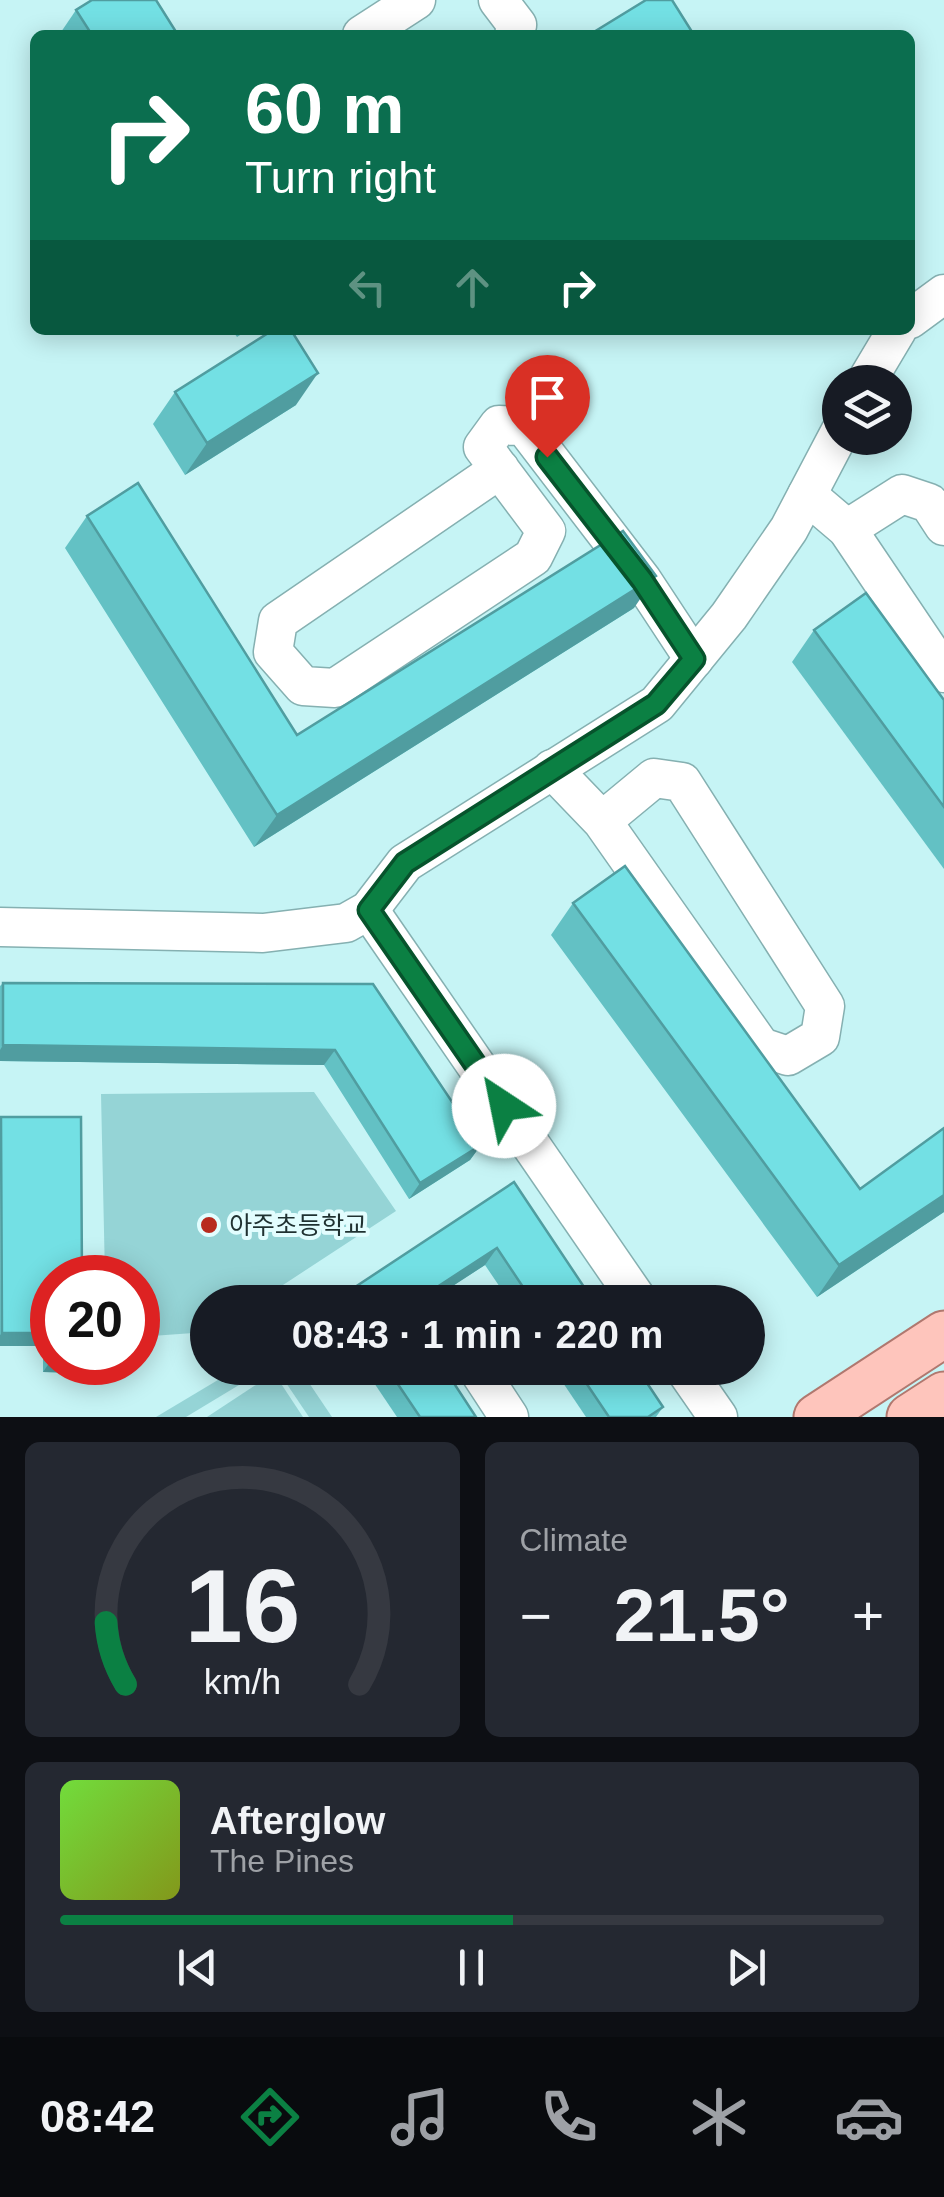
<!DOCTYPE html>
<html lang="en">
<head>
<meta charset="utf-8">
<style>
  :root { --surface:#171b24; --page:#242831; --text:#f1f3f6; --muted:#9ea1a6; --line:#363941; --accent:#0b8043 }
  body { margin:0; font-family:Arial,"Noto Sans KR",sans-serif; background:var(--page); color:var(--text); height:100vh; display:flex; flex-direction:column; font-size:38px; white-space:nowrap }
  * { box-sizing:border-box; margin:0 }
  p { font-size:32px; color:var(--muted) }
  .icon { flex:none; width:55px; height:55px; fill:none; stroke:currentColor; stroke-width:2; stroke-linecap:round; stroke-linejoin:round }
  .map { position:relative; height:1417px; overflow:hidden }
  .side { display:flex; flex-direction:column; gap:25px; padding:25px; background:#0d0f14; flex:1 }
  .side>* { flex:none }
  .banner { position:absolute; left:30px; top:30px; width:885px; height:305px; border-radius:15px; box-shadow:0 5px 25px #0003; background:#0b6e4f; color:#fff; overflow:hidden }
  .tools { position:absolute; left:822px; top:365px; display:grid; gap:20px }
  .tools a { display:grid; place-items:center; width:90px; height:90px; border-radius:50%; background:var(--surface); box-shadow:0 5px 25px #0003; font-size:50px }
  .speed { position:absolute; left:30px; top:1255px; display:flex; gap:20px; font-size:50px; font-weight:700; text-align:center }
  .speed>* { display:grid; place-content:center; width:130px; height:130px; border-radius:50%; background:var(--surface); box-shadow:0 5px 25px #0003; line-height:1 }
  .speed .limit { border:15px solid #d22; background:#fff; color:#111 }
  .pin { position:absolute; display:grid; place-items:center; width:85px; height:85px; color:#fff; margin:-102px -42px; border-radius:50% 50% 50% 0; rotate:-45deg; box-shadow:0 0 10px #0007 }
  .pin .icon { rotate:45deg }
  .me { position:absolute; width:110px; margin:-55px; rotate:326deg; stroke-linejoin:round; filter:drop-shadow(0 0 8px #0008) }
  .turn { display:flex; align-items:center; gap:35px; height:210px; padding:0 50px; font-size:45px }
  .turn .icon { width:130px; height:130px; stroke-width:2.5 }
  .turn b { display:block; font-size:70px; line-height:85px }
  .lanes { display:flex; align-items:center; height:95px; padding:0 50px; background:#0003; justify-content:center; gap:50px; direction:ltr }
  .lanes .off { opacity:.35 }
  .big { font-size:75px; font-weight:800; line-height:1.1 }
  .side .tile { flex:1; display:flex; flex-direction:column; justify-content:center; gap:15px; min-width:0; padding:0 35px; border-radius:15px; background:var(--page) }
  .side .dial { align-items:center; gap:0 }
  .dial svg { height:260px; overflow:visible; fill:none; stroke:var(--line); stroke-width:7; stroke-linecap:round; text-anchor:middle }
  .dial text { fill:var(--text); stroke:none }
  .song { display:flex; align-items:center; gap:30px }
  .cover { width:120px; height:120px; border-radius:15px; background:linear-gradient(135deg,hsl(100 70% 55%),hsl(70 70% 35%)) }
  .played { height:10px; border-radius:5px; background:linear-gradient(90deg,var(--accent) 55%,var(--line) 55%) }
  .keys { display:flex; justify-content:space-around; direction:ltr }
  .heat { display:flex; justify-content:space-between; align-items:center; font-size:55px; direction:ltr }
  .side .tiles { flex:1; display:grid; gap:25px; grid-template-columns:1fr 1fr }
  .tile:last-child { grid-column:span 2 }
  .trip { position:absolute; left:190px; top:1285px; width:575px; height:100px; border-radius:50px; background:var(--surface); box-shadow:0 5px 25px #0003; font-weight:800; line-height:100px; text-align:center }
  .tabs { display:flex; height:160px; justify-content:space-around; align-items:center; background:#090b0e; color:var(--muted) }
  .tabs .icon { width:70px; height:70px }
  .tabs .current { color:var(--accent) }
  .tabs b { font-size:45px; color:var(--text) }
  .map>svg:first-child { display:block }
  .green { fill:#95d4d6 }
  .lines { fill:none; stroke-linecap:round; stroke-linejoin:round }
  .minor-casing { stroke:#85b0b1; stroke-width:41 }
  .major-casing { stroke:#b0786f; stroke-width:49 }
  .minor { stroke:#fff; stroke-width:38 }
  .major { stroke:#fec5bc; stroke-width:45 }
  .wall { fill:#63c1c4 }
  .shaded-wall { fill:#509da0 }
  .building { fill:#73e0e4; stroke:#509da0; stroke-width:2.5 }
  .route-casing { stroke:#07532c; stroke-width:25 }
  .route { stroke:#0b8043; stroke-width:18 }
  .poi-dot { fill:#b82b1e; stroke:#e2fdfe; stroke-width:4 }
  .labels { text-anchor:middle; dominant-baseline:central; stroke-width:8; stroke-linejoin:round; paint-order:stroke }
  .poi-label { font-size:25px; fill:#1f3131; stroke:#e2fdfe; text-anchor:start }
</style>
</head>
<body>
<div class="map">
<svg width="944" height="1417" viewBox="0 0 944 1417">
  <rect width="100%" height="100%" fill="#c6f4f5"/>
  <g class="green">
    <path d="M314,1092L396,1211L257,1302H208L207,1332L138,1337V1278L105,1277L101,1094Z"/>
    <path d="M238,1368H267L186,1417H156Z"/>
    <path d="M276,1368H299L332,1417H309Z"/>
    <path d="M274,1373L303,1417H207Z"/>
  </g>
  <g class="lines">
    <defs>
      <g id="minor">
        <path d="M498,0L517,25L514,35"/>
        <path d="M362,35L416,0"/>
        <path d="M910,319L944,294"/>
        <path d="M866,382L897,330"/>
        <path d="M500,469L278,621L273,652L303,686L335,688L533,557L546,531L483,447L499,425L524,426L642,580L694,659"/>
        <path d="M807,495L847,529L944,673"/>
        <path d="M847,529L902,494L929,503L944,526"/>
        <path d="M552,769L602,821L761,1047L788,1056L820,1037L825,1006L682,782L654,778L602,821"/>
        <path d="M369,910L639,1302"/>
        <path d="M0,927L263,933L346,923L369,910L405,863L657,704L729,616L789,529L840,432"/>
        <path d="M477,1368L509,1417"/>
        <path d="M684,1368L718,1417"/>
      </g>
      <g id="major">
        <path d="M817,1417L944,1334"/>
        <path d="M910,1417L944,1395"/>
      </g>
    </defs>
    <use href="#minor" class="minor-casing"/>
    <use href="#major" class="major-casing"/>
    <use href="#minor" class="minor"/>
    <use href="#major" class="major"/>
  </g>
  <g class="wall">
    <path d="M76,10L178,35H59Z"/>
    <path d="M232,330H248L237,337Z"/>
    <path d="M175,392L296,405L185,475L153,424Z"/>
    <path d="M87,516L297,735L634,608L254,847L65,548Z"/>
    <path d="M814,630L944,700V869L792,662Z"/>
    <path d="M573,903L860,1189L944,1128V1212L817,1297L551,935Z"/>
    <path d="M3,983L373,984L481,1145L470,1160L409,1199L324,1065L0,1061V986Z"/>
    <path d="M1,1117H81L52,1362H89L82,1373L43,1372V1346H0Z"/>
    <path d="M514,1182L594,1302H510L485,1265L428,1302H336L340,1297Z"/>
    <path d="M364,1368H444L476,1417H397Z"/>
    <path d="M553,1368H637L663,1407L656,1417H586Z"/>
  </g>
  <g class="shaded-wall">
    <path d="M318,373L296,405L185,475L207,443Z"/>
    <path d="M656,576L634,608L254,847L277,815Z"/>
    <path d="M3,1045L335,1050L324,1065L0,1061V1050Z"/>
    <path d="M481,1145L470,1160L409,1199L420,1183Z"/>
    <path d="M944,1195V1212L817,1297L839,1265Z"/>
    <path d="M497,1248L485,1265L428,1302H414Z"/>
    <path d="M2,1333H52L43,1346H0V1335Z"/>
    <path d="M52,1359V1362H89L82,1373L43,1372Z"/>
  </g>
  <g class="building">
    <path d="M92,0H156L178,35H92L76,10Z"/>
    <path d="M646,0H672L694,35H589Z"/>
    <path d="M273,330H291L318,373L207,443L175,392Z"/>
    <path d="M138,483L297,735L623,531L656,576L277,815L87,516Z"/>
    <path d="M866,593L944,700V807L814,630Z"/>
    <path d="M625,866L860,1189L944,1128V1195L839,1265L573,903Z"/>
    <path d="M3,983L373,984L481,1145L420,1183L335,1050L3,1045Z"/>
    <path d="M1,1117H81L82,1278H52V1359V1333H2Z"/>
    <path d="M514,1182L594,1302H533L497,1248L414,1302H344L340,1297Z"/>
    <path d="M387,1368H444L476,1417H420Z"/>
    <path d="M576,1368H637L663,1407L648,1417H609Z"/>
  </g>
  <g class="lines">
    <defs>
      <path id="route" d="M504,1106L369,910L405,863L656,704L694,659L642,580L547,457"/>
    </defs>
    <use href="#route" class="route-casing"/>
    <use href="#route" class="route"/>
  </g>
  <circle class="poi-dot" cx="209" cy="1225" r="10"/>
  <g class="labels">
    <g class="poi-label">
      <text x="229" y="1225">아주초등학교</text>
    </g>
  </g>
</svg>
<div class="tools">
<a><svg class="icon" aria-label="layers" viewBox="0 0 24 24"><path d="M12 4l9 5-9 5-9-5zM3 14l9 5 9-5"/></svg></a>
</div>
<div class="speed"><div class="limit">20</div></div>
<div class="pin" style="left:547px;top:457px;background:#d93025"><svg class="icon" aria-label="arrive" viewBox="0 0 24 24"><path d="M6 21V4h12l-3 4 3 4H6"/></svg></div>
<svg class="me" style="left:504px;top:1106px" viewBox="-20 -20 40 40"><circle r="19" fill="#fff"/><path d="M0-13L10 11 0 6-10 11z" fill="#0b8043"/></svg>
<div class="trip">08:43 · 1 min · 220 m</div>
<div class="banner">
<div class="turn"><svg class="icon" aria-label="right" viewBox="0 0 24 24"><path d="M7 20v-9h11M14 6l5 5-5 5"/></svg><div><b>60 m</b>Turn right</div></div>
<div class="lanes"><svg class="icon off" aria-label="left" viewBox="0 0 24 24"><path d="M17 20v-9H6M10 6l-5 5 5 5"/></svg><svg class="icon off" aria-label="ahead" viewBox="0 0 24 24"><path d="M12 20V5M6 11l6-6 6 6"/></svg><svg class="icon" aria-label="right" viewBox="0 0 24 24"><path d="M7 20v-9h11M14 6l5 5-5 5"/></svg></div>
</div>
</div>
<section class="side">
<div class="tiles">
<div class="tile dial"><svg viewBox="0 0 100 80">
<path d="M14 69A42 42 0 1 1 86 69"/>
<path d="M14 69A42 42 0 0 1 8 50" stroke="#0b8043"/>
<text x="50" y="56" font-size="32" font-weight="700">16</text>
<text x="50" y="72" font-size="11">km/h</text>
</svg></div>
<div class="tile"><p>Climate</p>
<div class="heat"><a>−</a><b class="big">21.5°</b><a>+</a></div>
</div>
<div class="tile">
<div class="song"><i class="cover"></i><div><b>Afterglow</b><p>The Pines</p></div></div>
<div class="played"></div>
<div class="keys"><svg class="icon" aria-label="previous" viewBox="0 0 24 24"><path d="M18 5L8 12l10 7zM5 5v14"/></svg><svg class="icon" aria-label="pause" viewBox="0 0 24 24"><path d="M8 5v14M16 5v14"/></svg><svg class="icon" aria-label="next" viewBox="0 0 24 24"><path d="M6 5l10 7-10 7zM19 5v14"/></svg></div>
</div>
</div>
</section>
<nav class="tabs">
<b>08:42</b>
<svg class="icon current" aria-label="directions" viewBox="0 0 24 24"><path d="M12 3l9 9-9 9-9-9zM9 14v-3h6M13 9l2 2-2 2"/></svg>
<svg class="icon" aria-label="music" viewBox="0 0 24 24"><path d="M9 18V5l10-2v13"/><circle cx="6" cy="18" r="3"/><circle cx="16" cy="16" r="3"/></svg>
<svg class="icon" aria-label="phone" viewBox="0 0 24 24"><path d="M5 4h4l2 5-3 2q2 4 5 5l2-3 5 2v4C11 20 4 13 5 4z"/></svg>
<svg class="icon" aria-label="climate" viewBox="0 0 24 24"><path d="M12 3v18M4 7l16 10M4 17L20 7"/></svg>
<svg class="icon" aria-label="car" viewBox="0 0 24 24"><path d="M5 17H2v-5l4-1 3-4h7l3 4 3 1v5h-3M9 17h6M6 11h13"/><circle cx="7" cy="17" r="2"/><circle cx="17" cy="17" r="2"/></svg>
</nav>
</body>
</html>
